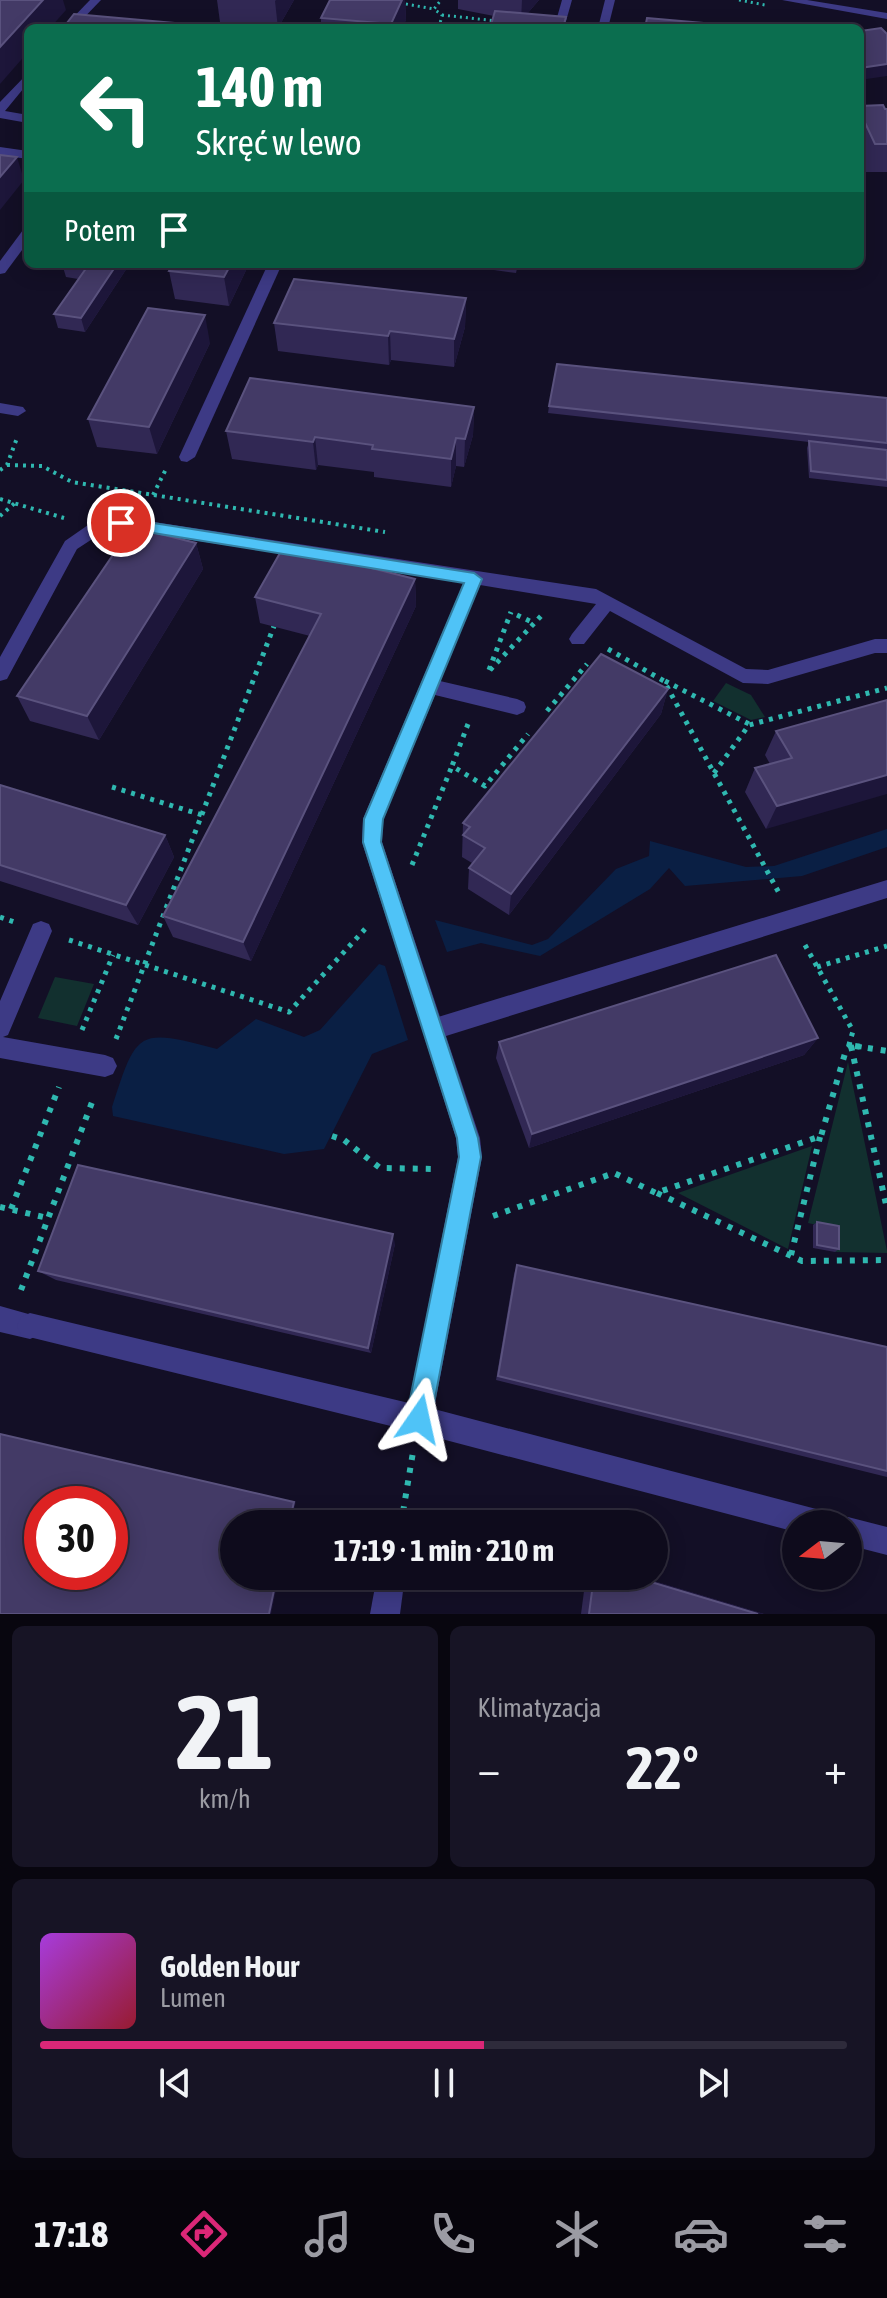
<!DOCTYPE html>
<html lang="pl">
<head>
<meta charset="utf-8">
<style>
  :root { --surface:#0e0b1c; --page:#171425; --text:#f1f3f6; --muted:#9b9ba3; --line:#2e2b3b; --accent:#db2777 }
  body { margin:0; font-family:"Asap Condensed",sans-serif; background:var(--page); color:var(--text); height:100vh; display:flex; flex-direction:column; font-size:30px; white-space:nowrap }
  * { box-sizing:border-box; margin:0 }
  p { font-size:26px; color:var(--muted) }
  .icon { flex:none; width:44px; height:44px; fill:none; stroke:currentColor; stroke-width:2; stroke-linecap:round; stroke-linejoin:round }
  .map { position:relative; height:1614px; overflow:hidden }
  .side { display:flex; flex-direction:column; gap:12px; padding:12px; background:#08060f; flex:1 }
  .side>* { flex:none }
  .top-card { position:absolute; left:24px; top:24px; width:840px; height:244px; border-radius:12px; box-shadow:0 4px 20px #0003,0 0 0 2px var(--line); background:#0b6e4f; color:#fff; overflow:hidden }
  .needle { width:52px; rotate:254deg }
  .controls { position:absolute; left:782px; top:1510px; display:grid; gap:16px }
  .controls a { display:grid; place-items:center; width:80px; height:80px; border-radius:50%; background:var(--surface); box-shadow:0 4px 20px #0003,0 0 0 2px var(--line); font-size:40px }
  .speed { position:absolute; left:24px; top:1486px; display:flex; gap:16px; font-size:40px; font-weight:700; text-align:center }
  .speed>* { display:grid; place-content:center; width:104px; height:104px; border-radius:50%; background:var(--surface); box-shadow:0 4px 20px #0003,0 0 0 2px var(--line); line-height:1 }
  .speed .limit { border:12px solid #d22; background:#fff; color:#111 }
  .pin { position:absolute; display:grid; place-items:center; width:68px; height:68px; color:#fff; margin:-34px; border:4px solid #fff; border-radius:50%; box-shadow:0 2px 8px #0007 }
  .me { position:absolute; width:88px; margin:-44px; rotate:11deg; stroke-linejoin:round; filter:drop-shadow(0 0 6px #0008) }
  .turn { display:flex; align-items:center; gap:28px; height:168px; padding:0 40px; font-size:36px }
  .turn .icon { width:104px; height:104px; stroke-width:2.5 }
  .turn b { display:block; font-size:56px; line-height:68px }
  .then { display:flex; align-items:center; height:76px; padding:0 40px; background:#0003; gap:16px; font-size:30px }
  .big { font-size:60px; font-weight:700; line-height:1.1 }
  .side .widget { flex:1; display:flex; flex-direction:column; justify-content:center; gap:12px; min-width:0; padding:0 28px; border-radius:12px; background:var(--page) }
  .side .dial { align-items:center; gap:0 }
  .dial b { font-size:104px; line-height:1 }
  .song { display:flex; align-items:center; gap:24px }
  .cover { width:96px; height:96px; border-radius:12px; background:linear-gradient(135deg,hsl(280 70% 55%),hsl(350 70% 35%)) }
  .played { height:8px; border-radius:4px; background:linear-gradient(90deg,var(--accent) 55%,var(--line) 55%) }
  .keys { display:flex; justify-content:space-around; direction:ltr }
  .heat { display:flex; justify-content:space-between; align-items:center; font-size:44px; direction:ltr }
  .side .tiles { flex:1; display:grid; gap:12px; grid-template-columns:1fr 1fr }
  .widget:last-child { grid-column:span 2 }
  .trip { position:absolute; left:220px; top:1510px; width:448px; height:80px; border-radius:40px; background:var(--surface); box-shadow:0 4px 20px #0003,0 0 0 2px var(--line); font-weight:700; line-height:80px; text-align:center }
  .dock { display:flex; height:128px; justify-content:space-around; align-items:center; background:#06040b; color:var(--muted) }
  .dock .icon { width:56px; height:56px }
  .dock .on { color:var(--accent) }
  .dock b { font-size:36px; color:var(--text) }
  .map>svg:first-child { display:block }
  .green { fill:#12302f }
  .water { fill:#0a1f44 }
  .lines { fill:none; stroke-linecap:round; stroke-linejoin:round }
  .path-far3 { stroke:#2fb8b0; stroke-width:3; stroke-dasharray:2 4; stroke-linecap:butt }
  .path-far2 { stroke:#2fb8b0; stroke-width:4; stroke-dasharray:3 5; stroke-linecap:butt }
  .path-far1 { stroke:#2fb8b0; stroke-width:5; stroke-dasharray:4 6; stroke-linecap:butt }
  .path { stroke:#2fb8b0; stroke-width:6; stroke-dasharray:5 8; stroke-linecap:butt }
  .lane { fill:#3d3a85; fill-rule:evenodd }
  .street { fill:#3d3a85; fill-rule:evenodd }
  .wall { fill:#312854 }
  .shaded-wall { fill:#1d163a }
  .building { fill:#433a66; stroke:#5a527e; stroke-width:2; fill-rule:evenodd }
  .route { fill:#4fc3f7; stroke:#337fa1; stroke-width:2 }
</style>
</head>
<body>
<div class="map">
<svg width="887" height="1614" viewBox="0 0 887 1614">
  <rect width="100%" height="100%" fill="#130f26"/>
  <g class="green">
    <path d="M726,683L751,695L765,717L751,720L713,701Z"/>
    <path d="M55,977L94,984L77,1026L38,1018Z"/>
    <path d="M848,1062L887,1251V1253L835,1252L834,1229L808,1223Z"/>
    <path d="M812,1146L788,1249L678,1193Z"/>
  </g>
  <g class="water">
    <path d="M887,829V847L802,876L685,886L669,868L650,889L540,956L481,943L447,952L435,920L532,945L548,939L616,869L649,856L650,841L746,867L774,866Z"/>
    <path d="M379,964L385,966L408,1040L372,1054L324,1149L284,1154L113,1116L112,1107C137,1030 137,1028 217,1049L256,1019L304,1037L320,1030Z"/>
  </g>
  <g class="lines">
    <g class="path-far3">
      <path d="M739,0L765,5"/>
      <path d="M400,3L434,9"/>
      <path d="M442,15L497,21"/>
      <path d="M439,28L442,15L434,9L441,0"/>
    </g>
    <g class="path-far2">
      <path d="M7,465L42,466L72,482L385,532"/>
      <path d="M0,470L7,465L17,438"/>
      <path d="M153,495L166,469"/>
      <path d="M0,499L64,518"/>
      <path d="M0,516L16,502"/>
    </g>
    <g class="path-far1">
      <path d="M517,615L534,623"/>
      <path d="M608,649L664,681L779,893"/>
      <path d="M489,670L511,612"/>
      <path d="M490,670L541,616"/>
      <path d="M665,681L749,724"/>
      <path d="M547,711L587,664"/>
      <path d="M468,724L452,766L485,786L528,734"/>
      <path d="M714,773L749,725L887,688"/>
      <path d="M112,787L202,815"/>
      <path d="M412,865L452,766"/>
      <path d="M0,917L14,922"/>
      <path d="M69,940L289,1012L366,928"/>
      <path d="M805,945L853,1031L848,1048"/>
      <path d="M817,967L887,946"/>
      <path d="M82,1030L113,955"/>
      <path d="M116,1039L274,626"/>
      <path d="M852,1048L851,1045L867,1048"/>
    </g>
    <g class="path">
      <path d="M851,1046L887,1209"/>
      <path d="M855,1046L887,1051"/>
      <path d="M332,1136L344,1140L380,1168L435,1169"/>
      <path d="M657,1193L802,1261L887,1260"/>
      <path d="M0,1207L48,1218"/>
      <path d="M11,1209L59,1087"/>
      <path d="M493,1216L614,1173L656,1193L821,1136L846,1050L850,1046"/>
      <path d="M791,1255L820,1137"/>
      <path d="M21,1290L94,1097"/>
      <path d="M401,1524L413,1452"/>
    </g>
    <g class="lane">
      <path d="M90,0H101L74,28H63Z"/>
      <path d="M562,0H572L564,28H554Z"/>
      <path d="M605,0H615L608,28H598Z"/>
      <path d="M28,73V83L5,111L28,115V123L0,118V102Z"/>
      <path d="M0,147L28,151V159L0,155Z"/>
      <path d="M28,229V242L5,273L0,274V261L23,230Z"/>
      <path d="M268,264H282L195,457L187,462L181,461L179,457Z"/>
      <path d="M0,403L23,407L26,411L18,416L0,413Z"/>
      <path d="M121,517L596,589L746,669L768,670L875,639H887V653H875L768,684L743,683L610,611L584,644H572L569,639L572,634L596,604L480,585L440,681L517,699L524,702L526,707L524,712L517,715L435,695L383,819L382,842L444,1029L441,1037L433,1040L425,1037L422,1029L362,842L363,819L464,582L121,529L100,534L77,549L7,679L0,681V657L65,541L88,525Z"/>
      <path d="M41,921L49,924L52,931L8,1035L3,1037L105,1055L113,1058L117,1066L113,1074L105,1077L0,1058V1001L33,924Z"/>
      <path d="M0,1306L39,1317L43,1326L39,1335L30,1339L0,1332Z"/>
      <path d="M377,1576H405L400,1614H370Z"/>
    </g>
    <g class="street">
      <path d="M782,0H807L887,13V19Z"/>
      <path d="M887,880V898L446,1036L480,1138L482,1157L434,1409L820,1510L830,1514L834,1524H796V1532L419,1433L21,1335L17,1326L21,1317L30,1313L409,1403L458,1157L456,1138L422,1029L425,1021Z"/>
      <path d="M848,1517L887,1527V1555L848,1545V1524H837Z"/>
    </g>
  </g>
  <g class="wall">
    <path d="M217,0H294L278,28L220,22Z"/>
    <path d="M330,0H405L406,20L402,28H321V18Z"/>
    <path d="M458,0H539L527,14L494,16L458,9Z"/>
    <path d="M860,106L887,109V172H866L860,159Z"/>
    <path d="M62,264H126L127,268L85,332L58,328L54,314L78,279L66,277Z"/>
    <path d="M173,264H249L229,306L175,299L169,271Z"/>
    <path d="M451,264H518L516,273Z"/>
    <path d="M466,298L465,327L454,367L391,360L389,365L278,351L274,323Z"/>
    <path d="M210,343L157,454L97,447L88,419Z"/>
    <path d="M887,398V487L809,478L807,448L809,442L548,413L549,406Z"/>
    <path d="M474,407L473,435L464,467L456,466L451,487L374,477V472L318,465L316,470L232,459L226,431Z"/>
    <path d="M196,543L203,569L99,740L30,721L17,696Z"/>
    <path d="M415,579L416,606L251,961L173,937L163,916L310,636L260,623L255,597Z"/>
    <path d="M668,689L661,714L509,915L468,889L469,868L472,863L462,857L463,823Z"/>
    <path d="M887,700L766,829L745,792L755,768L770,764L765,755L776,731Z"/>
    <path d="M0,785L165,835L174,857L138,925L0,881Z"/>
    <path d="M818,1038L804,1055L529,1148L496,1058L499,1042Z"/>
    <path d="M817,1222L839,1249L835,1252L813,1248V1225Z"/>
    <path d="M395,1244L371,1353L56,1280L38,1271Z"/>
    <path d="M517,1265L887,1347V1477L496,1380L514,1274Z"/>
    <path d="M586,1576H637L764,1614H581Z"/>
  </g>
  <g class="shaded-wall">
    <path d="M43,0H63L66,10L50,28H28V52L0,84V47Z"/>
    <path d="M276,0H294L278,28L275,1Z"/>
    <path d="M402,0H405L406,20L402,28H391V24Z"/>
    <path d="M522,0H539L521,21Z"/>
    <path d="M887,64V76L860,80V68Z"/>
    <path d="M17,157L24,180L0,210V177Z"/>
    <path d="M117,264H126L127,268L85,332L81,318Z"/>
    <path d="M231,264H249L229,306L224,277Z"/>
    <path d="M466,298L465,327L454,367V339Z"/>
    <path d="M205,315L210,343L157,454L149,427Z"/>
    <path d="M390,331L391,360L389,365L388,336Z"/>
    <path d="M474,407L473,435L464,467L465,439Z"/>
    <path d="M315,437L318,465L316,470L313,442Z"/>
    <path d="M456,438V466L451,487V459Z"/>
    <path d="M196,543L203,569L99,740L87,716Z"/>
    <path d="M415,579L416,606L251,961L243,942Z"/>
    <path d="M668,689L661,714L509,915L511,894Z"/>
    <path d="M887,775V794L766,829L777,806Z"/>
    <path d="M165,835L174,857L138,925L126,905Z"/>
    <path d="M818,1038L804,1055L529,1148L532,1134Z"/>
    <path d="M393,1234L395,1244L371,1353L368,1348Z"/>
    <path d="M296,1501L291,1524H289L294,1502Z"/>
    <path d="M277,1576H279L271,1614H269Z"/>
    <path d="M631,1576H637L764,1614H758Z"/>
  </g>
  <g class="building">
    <path d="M1,0H43L0,47V1Z"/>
    <path d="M330,0H402L391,24L321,18Z"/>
    <path d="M495,11L566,17L563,28H490Z"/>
    <path d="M74,14L231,28H63Z"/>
    <path d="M647,18L737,26V28H645Z"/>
    <path d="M881,28L887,34V64L860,68V31Z"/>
    <path d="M883,105L885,109H887V144H875L860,112V106Z"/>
    <path d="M0,155L17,157L0,177Z"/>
    <path d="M64,264H117L81,318L54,314L87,267Z"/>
    <path d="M173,264H231L224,277L169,271Z"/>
    <path d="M294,279L466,298L454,339L390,331L388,336L274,323Z"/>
    <path d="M148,308L205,315L149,427L88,419Z"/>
    <path d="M557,364L887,398V443L549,406Z"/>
    <path d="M250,378L474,407L465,439L456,438L451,459L372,449L373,445L315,437L313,442L226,431Z"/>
    <path d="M809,441L887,450V480L811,471Z"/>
    <path d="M132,527L196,543L87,716L17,696Z"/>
    <path d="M284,546L415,579L243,942L163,916L321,614L255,597Z"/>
    <path d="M601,654L668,689L511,894L469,868L485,848L463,835L470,827L463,823Z"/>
    <path d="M887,700V775L777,806L755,768L792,758L776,731Z"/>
    <path d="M0,785L165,835L126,905L0,865Z"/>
    <path d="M776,955L818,1038L532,1134L499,1042Z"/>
    <path d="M78,1165L393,1234L368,1348L38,1271Z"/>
    <path d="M817,1222L839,1226V1249L817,1245Z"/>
    <path d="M517,1265L887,1347V1471L498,1376Z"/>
    <path d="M0,1434L294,1502L289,1524H234V1576H277L269,1614H0ZM42,1504H110V1572H42Z"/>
    <path d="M594,1576H631L758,1614H589Z"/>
  </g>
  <path class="route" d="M121,518L474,573L482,579L383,819L381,842L478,1138L481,1157L431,1419L427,1428L419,1431L410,1428L406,1419L459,1157L457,1138L363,842L364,819L464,583L116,527L114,523Z"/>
</svg>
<div class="controls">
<a><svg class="needle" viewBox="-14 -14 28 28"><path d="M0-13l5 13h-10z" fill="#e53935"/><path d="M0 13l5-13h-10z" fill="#9b9ba3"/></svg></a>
</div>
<div class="speed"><div class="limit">30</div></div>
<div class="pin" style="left:121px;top:523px;background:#d93025"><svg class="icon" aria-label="arrive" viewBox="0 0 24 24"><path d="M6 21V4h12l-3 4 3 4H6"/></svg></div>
<svg class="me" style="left:419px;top:1419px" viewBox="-20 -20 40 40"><path d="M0-17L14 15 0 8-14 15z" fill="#4fc3f7" stroke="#fff" stroke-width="4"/></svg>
<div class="trip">17:19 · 1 min · 210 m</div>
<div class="top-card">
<div class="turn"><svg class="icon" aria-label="left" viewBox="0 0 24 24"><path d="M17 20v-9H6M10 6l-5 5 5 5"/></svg><div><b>140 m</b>Skręć w lewo</div></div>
<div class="then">Potem<svg class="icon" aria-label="arrive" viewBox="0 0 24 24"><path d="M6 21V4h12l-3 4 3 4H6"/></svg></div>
</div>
</div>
<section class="side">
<div class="tiles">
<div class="widget dial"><b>21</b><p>km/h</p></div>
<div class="widget"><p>Klimatyzacja</p>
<div class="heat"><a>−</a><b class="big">22°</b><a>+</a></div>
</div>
<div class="widget">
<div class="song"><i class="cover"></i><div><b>Golden Hour</b><p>Lumen</p></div></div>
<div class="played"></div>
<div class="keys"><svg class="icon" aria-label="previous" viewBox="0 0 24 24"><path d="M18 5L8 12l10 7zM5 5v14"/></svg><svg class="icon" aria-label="pause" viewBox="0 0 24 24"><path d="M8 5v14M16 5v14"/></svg><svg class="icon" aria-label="next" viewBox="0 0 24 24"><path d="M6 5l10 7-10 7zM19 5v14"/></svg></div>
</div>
</div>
</section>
<nav class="dock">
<b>17:18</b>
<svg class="icon on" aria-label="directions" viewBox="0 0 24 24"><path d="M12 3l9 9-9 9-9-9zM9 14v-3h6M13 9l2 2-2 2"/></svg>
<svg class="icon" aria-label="music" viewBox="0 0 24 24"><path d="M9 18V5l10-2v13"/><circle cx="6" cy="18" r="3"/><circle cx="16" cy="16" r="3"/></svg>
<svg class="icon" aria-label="phone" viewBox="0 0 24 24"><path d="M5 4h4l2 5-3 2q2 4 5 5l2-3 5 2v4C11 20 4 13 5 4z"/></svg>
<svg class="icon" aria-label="climate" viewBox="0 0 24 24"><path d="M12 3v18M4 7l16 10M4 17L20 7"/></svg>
<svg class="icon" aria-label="car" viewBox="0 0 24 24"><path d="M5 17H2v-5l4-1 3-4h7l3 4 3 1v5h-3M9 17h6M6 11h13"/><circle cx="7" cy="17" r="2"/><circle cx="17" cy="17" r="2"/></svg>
<svg class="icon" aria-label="filters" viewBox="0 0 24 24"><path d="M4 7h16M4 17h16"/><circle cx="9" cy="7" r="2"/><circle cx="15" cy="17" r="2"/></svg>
</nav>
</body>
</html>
